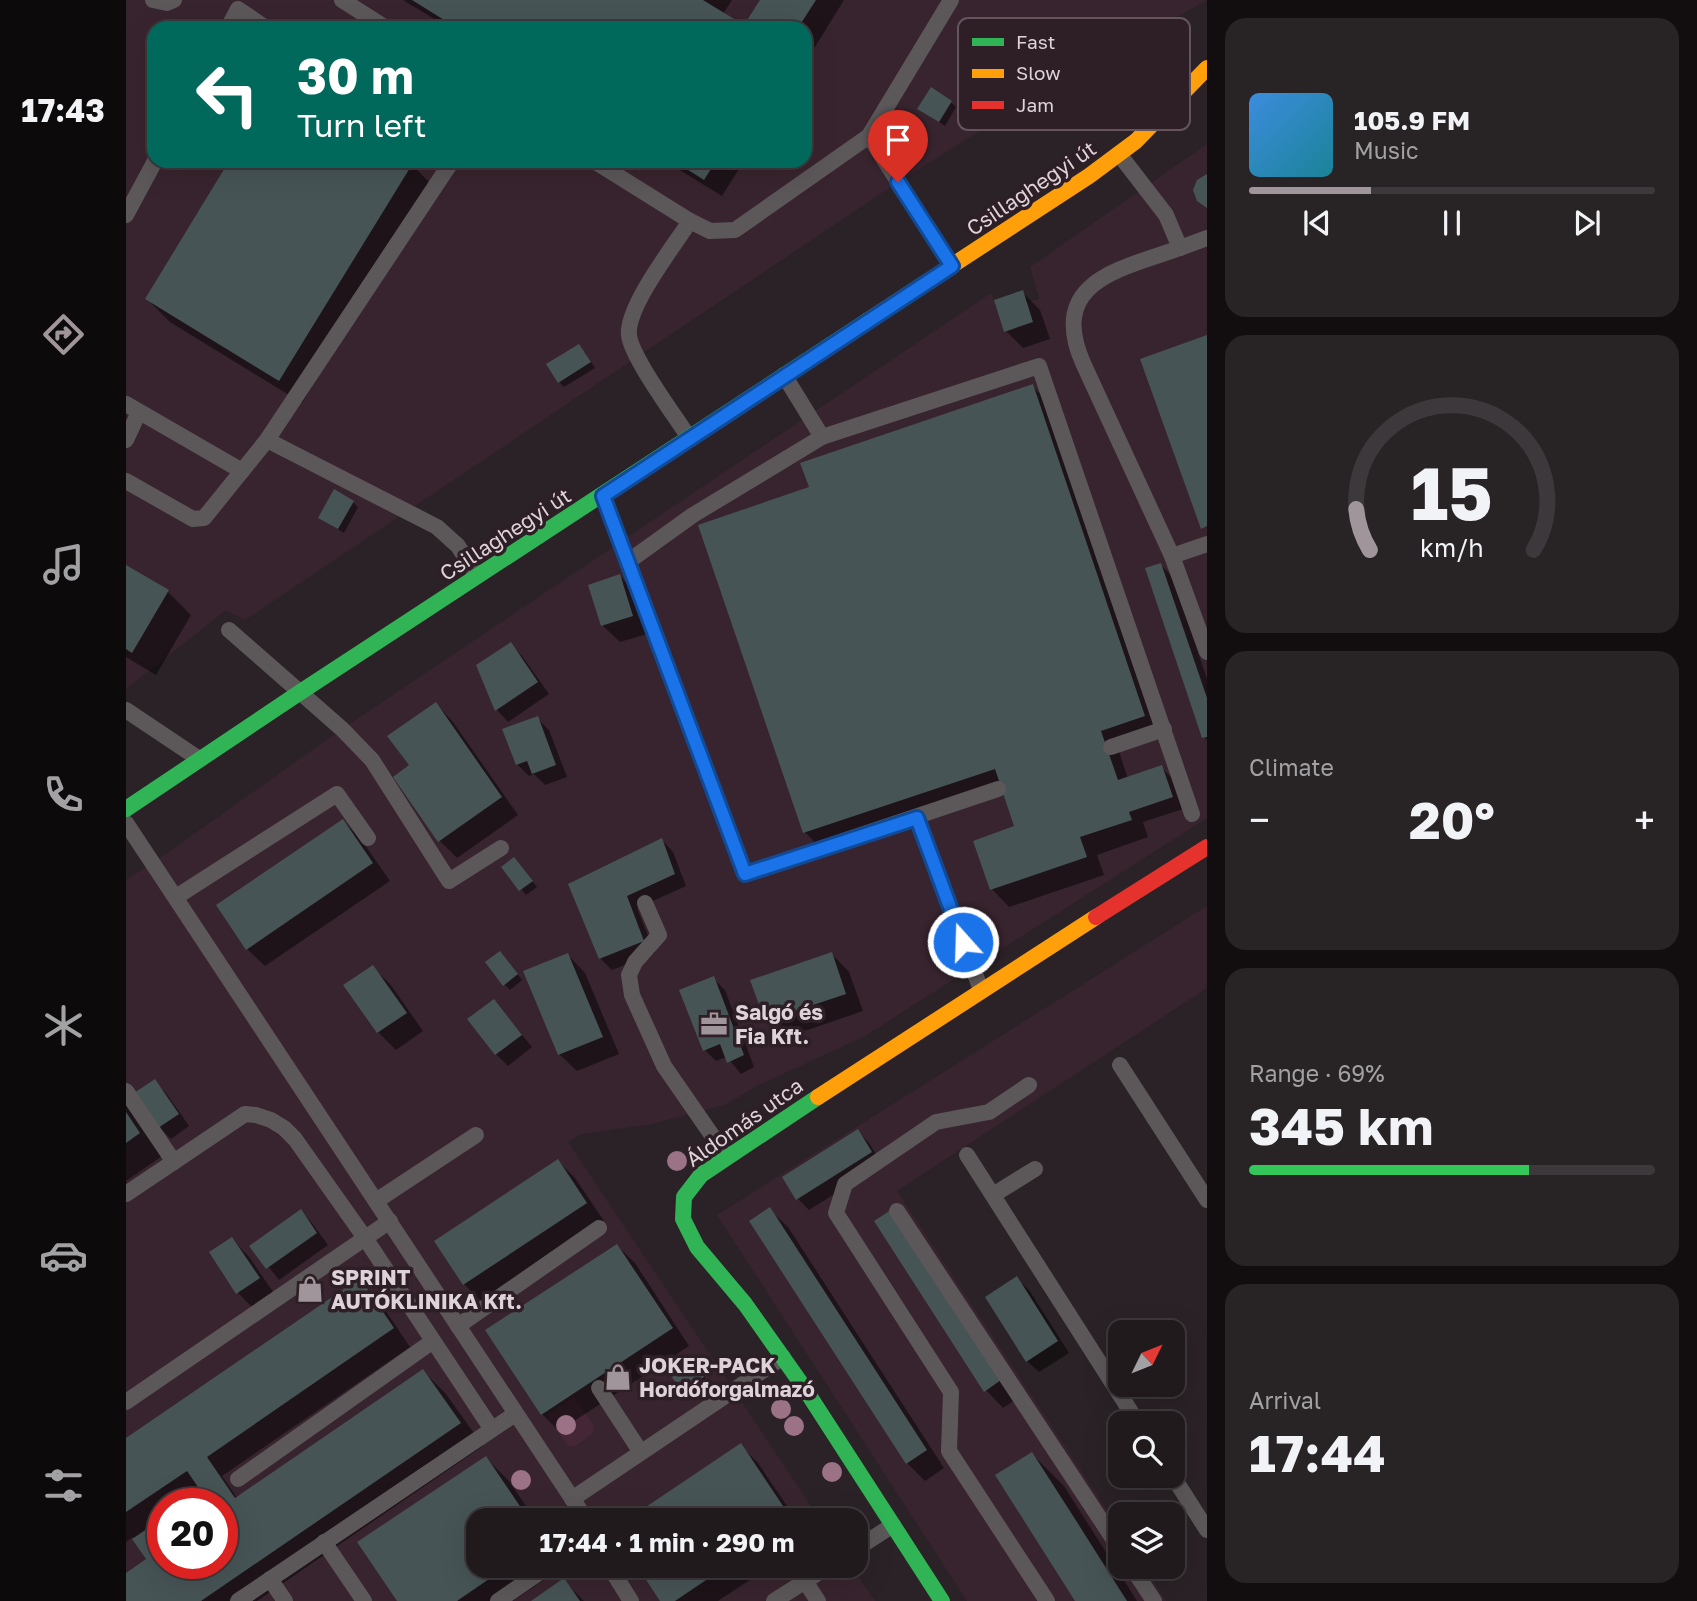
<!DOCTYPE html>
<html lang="en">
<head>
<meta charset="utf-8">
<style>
  :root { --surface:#201a1c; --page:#282325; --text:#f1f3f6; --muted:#a2a1a3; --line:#3d383b; --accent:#9f959a }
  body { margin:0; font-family:"Golos Text",sans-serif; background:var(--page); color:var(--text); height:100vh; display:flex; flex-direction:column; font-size:26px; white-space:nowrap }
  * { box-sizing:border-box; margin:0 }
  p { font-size:23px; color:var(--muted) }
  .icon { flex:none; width:38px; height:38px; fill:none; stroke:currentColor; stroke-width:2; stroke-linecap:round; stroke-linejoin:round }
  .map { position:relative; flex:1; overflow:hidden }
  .side { display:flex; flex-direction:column; gap:18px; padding:18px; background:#120e0f; width:490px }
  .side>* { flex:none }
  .banner { position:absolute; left:21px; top:21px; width:665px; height:147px; border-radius:21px; box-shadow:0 7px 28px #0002,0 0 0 2px var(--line); background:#00695c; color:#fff; overflow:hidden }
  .needle { width:46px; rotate:47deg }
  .controls { position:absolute; left:982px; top:1320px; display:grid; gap:14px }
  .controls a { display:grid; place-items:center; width:77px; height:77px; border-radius:14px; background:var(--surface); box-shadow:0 7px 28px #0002,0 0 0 2px var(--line); font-size:35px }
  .speed { position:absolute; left:21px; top:1488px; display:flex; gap:14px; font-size:35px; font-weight:700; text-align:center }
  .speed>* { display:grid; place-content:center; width:91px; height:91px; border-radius:50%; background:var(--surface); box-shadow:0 7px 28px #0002,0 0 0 2px var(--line); line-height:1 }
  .speed .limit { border:10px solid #d22; background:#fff; color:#111 }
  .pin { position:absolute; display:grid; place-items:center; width:60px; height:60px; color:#fff; margin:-72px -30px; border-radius:50% 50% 50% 0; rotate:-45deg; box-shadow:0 0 7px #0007 }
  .pin .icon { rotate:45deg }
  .me { position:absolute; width:77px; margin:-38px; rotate:340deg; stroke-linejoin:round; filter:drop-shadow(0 0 5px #0008) }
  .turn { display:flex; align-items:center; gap:24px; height:147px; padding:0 35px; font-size:32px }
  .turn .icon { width:91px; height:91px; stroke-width:2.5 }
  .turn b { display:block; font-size:49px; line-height:60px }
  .big { font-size:52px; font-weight:700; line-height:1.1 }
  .side .widget { flex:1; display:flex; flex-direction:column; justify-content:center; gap:10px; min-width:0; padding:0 24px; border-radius:21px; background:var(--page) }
  .side .dial { align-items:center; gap:0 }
  .dial svg { height:182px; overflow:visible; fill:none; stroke:var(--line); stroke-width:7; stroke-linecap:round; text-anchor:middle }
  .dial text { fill:var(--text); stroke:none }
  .song { display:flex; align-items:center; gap:21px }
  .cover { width:84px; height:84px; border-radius:10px; background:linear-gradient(135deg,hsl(210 70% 55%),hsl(190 70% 35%)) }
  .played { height:7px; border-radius:4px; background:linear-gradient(90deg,var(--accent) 30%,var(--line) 30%) }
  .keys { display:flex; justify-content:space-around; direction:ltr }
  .heat { display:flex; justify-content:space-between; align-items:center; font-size:38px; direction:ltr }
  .charge { height:10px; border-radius:5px; background:linear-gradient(90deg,#34c759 69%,var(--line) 0) }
  .trip { position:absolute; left:340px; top:1508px; width:402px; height:70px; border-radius:21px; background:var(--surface); box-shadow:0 7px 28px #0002,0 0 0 2px var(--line); font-weight:700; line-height:70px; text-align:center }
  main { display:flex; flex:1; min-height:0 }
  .tab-bar { display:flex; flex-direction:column; width:126px; justify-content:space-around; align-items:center; background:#0d0a0b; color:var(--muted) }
  .tab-bar .icon { width:49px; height:49px }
  .tab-bar .active { color:var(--accent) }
  .tab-bar b { font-size:32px; color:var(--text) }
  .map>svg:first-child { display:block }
  .built { fill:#38242e; fill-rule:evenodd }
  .green { fill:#442636 }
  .shadow { fill:#0007; fill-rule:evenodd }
  .building { fill:#475455 }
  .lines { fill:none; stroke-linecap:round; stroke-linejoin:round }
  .lane { stroke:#5c585a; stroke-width:16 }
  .fast { stroke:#30b455; stroke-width:16 }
  .slow { stroke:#ff9f0a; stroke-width:16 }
  .jam { stroke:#e5322d; stroke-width:16 }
  .tree { fill:#9b7286 }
  .route-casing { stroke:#114b97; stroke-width:18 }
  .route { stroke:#1a73e8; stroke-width:12 }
  .labels { text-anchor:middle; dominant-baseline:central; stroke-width:7; stroke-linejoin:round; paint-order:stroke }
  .street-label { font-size:21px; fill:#ded3d8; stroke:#2e1f26 }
  .poi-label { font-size:21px; font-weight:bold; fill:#ded3d8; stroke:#2e1f26; text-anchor:start }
  .key { fill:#2e1f26; stroke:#63555b; stroke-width:2 }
  .key-label { font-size:19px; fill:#ded3d8 }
</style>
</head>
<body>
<main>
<nav class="tab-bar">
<b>17:43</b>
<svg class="icon active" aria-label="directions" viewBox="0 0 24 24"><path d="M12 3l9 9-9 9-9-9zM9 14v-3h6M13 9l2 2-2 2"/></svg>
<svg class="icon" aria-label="music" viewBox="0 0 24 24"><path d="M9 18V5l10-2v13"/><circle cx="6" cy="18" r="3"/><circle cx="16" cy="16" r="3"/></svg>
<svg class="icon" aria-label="phone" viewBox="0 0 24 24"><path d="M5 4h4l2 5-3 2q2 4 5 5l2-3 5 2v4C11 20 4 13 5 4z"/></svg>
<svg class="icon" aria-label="climate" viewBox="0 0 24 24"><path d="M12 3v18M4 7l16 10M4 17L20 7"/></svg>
<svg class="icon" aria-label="car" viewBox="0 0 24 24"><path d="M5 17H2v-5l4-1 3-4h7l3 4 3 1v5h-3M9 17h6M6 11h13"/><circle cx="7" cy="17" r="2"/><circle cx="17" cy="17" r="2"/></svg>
<svg class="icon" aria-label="filters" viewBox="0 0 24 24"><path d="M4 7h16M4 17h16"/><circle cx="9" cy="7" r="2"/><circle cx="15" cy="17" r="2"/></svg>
</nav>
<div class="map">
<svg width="1081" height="1601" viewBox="0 0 1081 1601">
  <rect width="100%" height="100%" fill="#2a2226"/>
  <g class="built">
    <path d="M0,0H1081L916,92L772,182L119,620L100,610L0,689ZM28,28H679V161H28Z"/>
    <path d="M1081,144V818L739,1036L631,1086L598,1105L527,1124L455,1134L442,1142L695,1521H352V1566H725L749,1601H0V880L44,851L216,729L865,293L868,300L901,302L913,299L904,267ZM37,1503H96V1563H37Z"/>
    <path d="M1081,906V988L771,1191L994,1530V1566H1018L1040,1601H841L591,1215Z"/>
  </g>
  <path class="green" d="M448,1397L468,1426L466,1434L448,1447L441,1445L421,1415Z"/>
  <g class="shadow">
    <path d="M277,0H606L597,14L619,28L636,0H718L679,63V28H323Z"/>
    <path d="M825,102L830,107L819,126L794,109Z"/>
    <path d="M106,161H287L285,164L308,187L176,403L44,322L21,299Z"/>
    <path d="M539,161H618L596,196Z"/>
    <path d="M896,292L914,310L924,339L897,348L880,331Z"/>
    <path d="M458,351L469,368L438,387L433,382Z"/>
    <path d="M906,386L924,404L1036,733L992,748L1002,779L1035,767L1047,779L1057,809L1017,822L1022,837L971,855L978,875L883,907L866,889L891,827L878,789L696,850L679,832L574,526L685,488Z"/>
    <path d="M227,502L232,507L218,533L195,518Z"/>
    <path d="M1035,565L1046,576L1081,679V740L1078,737Z"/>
    <path d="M0,567L42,592L65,615L30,675L0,657Z"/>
    <path d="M494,576L511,594L524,633L494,642L476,625Z"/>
    <path d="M385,645L396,656L423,694L382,722L371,710L352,666Z"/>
    <path d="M310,704L327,722L392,815L331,858L313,840L285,766Z"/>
    <path d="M411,718L423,730L441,777L419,785L408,774L403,776L391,764Z"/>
    <path d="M217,821L234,838L264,881L139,966L121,949Z"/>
    <path d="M536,840L547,852L560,886L511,908L529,953L486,970L474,958L444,885Z"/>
    <path d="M393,864L411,887L400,895L377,867Z"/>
    <path d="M706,954L723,972L737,1011L658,1038L641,1020Z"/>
    <path d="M442,955L459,973L493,1054L451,1071L433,1054Z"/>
    <path d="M379,958L396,980L384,990L379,985Z"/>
    <path d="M246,967L264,984L297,1031L270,1050L252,1032L219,986Z"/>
    <path d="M587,978L599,990L628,1067L615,1074L601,1057L590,1061L579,1050Z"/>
    <path d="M368,1001L406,1047L382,1066L370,1054Z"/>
    <path d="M29,1081L40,1093L63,1126L45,1139L33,1127Z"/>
    <path d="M0,1105L36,1156L0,1181Z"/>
    <path d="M732,1131L743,1143L756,1164L683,1210L672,1199Z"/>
    <path d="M432,1161L449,1178L478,1221L356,1302L338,1284Z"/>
    <path d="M644,1210L662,1227L818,1468L799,1481L781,1463Z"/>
    <path d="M175,1211L186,1223L202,1245L153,1280L126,1246Z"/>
    <path d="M750,1221L892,1398L877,1408L860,1390Z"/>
    <path d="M106,1239L123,1257L150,1296L129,1310L111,1292Z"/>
    <path d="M491,1246L509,1263L563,1346L433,1431L416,1414Z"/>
    <path d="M891,1279L903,1290L943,1353L913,1372L901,1361Z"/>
    <path d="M233,1280L251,1298L284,1347L96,1476L111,1498L297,1371L320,1394L357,1446L131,1601H0V1575L23,1559L7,1537L0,1542V1440ZM76,1490L85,1503H96V1563H37V1503H72L65,1497Z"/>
    <path d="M565,1360L583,1383L563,1396L545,1373Z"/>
    <path d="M615,1446L632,1463L671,1521H502Z"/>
    <path d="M906,1454L938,1486L1011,1601H951Z"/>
    <path d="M360,1458L383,1481L410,1521H352V1566H438L387,1601H273Z"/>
    <path d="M513,1566H645L592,1601H536Z"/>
    <path d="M438,1581L458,1601H408Z"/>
  </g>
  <g class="building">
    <path d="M286,0H577L618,25L634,0H690L672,28H331Z"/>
    <path d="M805,87L826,101L813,122L791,109Z"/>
    <path d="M103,161L287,163L153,381L19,299Z"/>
    <path d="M548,161H590L578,180Z"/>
    <path d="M1081,174V208L1071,201L1067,190L1071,180Z"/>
    <path d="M897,290L907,322L878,332L868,300Z"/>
    <path d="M1081,335V526L1075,529L1014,359Z"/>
    <path d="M453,344L465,362L432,383L420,364Z"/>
    <path d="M907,384L1019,716L975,731L992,780L1036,765L1047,797L1003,812L1006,820L954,837L961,857L864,890L847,841L888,826L869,769L677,833L572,525L683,487L674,463Z"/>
    <path d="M208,489L228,501L212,529L192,518Z"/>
    <path d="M1035,563L1081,698V737L1076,738L1019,568Z"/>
    <path d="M0,565L43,590L6,653L0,649Z"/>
    <path d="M494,574L507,616L475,626L462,585Z"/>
    <path d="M385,642L412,682L369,711L350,665Z"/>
    <path d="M310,702L376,797L312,842L267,777L283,765L261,736Z"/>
    <path d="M412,716L430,765L406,774L401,761L390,765L376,729Z"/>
    <path d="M217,819L247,863L120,950L90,905Z"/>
    <path d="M536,838L549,874L501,896L518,941L473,959L442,884Z"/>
    <path d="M388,857L407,881L393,891L375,867Z"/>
    <path d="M374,951L392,974L377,986L359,962Z"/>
    <path d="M706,952L720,994L639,1021L624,980Z"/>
    <path d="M442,953L477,1037L432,1055L397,971Z"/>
    <path d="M247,965L281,1013L251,1033L217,985Z"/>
    <path d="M588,976L618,1055L601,1063L594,1044L577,1051L553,990Z"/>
    <path d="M368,999L396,1035L369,1055L341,1019Z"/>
    <path d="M29,1079L53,1114L32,1128L8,1093Z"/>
    <path d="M0,1112L14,1133L0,1143Z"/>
    <path d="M732,1129L746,1152L670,1200L656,1177Z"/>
    <path d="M432,1159L461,1203L337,1285L308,1241Z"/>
    <path d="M644,1207L801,1450L780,1464L623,1221Z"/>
    <path d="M175,1209L191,1233L140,1269L123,1246Z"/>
    <path d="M765,1210L875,1380L858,1392L748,1221Z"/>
    <path d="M106,1237L134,1278L110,1294L83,1252Z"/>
    <path d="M491,1244L547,1328L415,1415L359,1330Z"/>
    <path d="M891,1276L932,1341L900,1362L859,1297Z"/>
    <path d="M234,1278L268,1328L81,1457L109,1498L297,1369L335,1423L75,1601H0V1573L20,1559L6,1539L37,1518V1563H96V1503H83L61,1471L0,1512V1438Z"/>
    <path d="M565,1358L578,1377L556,1392L543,1373Z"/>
    <path d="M615,1443L667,1521H499Z"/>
    <path d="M906,1452L949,1519L1001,1601H949L869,1475Z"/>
    <path d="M360,1456L404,1521H352V1566H382L331,1601H271L231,1542Z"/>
    <path d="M511,1566H601L549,1601H534Z"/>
    <path d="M438,1578L454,1601H405Z"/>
  </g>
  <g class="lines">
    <g class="lane">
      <path d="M27,0L41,3L48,0"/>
      <path d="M216,0L260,28"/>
      <path d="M102,28L112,9L140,28"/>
      <path d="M743,136L826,266"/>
      <path d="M993,154L1040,215L1054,248L1081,238"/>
      <path d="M468,161L564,221L584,231L609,230L743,136L825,0"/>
      <path d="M0,215L29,161"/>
      <path d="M658,375L696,437"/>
      <path d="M0,404L116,471"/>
      <path d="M563,438C550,417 505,357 503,335C500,307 548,246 564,221"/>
      <path d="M0,440L13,412"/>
      <path d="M141,440L311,527L332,546L351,576"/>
      <path d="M0,481L67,519L78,518L141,440L326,161"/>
      <path d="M477,496L619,874L872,789"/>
      <path d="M1081,544L1046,556L1081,652"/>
      <path d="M1046,556L957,363C921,281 995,269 1054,248"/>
      <path d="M503,561L567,515L696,437L913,366L1066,814"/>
      <path d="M103,630L216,729L246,760L323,881L375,848"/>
      <path d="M0,710L73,759"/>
      <path d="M985,747L1038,729"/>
      <path d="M791,818L855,990"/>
      <path d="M0,823L461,1521"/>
      <path d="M50,897L211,794L242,838"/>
      <path d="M519,903L533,935L509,962L503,975L506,995L538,1066L601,1157"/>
      <path d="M994,1065L1081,1200"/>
      <path d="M903,1085L863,1112L810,1122L719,1184L710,1213L825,1392L823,1451L921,1601"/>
      <path d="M0,1091L48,1162"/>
      <path d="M841,1155L1012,1423"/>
      <path d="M0,1194L119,1114L130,1115L145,1120L158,1128L169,1139L239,1238L365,1428"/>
      <path d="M867,1195L909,1169"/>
      <path d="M250,1201L350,1135"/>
      <path d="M771,1211L994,1549"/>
      <path d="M332,1326L473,1228"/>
      <path d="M473,1388L514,1451"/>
      <path d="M0,1402L264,1221"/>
      <path d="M1046,1475L1081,1530"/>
      <path d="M112,1479L307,1341"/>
      <path d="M446,1499L657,1357"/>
      <path d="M198,1542L238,1601"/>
      <path d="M730,1549L767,1525"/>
      <path d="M483,1566L505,1601"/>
      <path d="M1005,1566L1028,1601"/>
      <path d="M144,1579L159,1601"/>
      <path d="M679,1581L692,1601"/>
      <path d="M112,1601L389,1414"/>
      <path d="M372,1601L423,1566"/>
      <path d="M648,1601L703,1566"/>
    </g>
    <g class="fast">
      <path d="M0,809L173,693L741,321"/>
      <path d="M692,1097L575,1175L558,1197L557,1219L571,1247L619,1304L677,1386L816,1601"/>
    </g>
    <g class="slow">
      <path d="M741,321L963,176L1010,141L1081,68"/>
      <path d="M692,1097L970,917"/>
    </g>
    <path class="jam" d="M970,917L1081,847"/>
  </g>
  <g class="tree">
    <circle cx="551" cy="1161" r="10"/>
    <circle cx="655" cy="1409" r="10"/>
    <circle cx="440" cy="1425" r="10"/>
    <circle cx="668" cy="1426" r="10"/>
    <circle cx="706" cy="1472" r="10"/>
    <circle cx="395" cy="1480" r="10"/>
  </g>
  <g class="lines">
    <defs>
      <path id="route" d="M772,182L826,266L477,496L619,874L791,818L837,942"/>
    </defs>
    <use href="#route" class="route-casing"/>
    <use href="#route" class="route"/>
  </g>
  <defs>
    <symbol id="office-bare" viewBox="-9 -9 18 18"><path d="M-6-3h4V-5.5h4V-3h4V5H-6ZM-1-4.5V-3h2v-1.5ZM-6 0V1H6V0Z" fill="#9f959a" stroke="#2e1f26" stroke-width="2.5" paint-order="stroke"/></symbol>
    <symbol id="shop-bare" viewBox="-9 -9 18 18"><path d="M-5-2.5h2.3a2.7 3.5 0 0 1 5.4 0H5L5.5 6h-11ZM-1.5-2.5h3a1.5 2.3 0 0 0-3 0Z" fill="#9f959a" stroke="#2e1f26" stroke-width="2.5" paint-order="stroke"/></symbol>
  </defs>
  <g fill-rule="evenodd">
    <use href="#office-bare" x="569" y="1005" width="38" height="38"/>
    <use href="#shop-bare" x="165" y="1270" width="38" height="38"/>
    <use href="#shop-bare" x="473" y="1358" width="38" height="38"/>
  </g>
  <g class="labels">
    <g class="street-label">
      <text transform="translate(905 188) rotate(-34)">Csillaghegyi út</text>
      <text transform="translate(379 534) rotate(-33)">Csillaghegyi út</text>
      <text transform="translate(618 1122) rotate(-35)">Áldomás utca</text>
    </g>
    <g class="poi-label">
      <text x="609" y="1012">Salgó és<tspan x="609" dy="24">Fia Kft.</tspan></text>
      <text x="205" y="1277">SPRINT<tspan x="205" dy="24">AUTÓKLINIKA Kft.</tspan></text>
      <text x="513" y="1365">JOKER-PACK<tspan x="513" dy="24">Hordóforgalmazó</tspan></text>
    </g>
  </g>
  <rect x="832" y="18" width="232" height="112" rx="10" class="key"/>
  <rect x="846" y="38" width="32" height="8" fill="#30b455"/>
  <rect x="846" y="69" width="32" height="9" fill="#ff9f0a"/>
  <rect x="846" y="101" width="32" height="8" fill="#e5322d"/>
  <g class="key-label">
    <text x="890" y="49">Fast</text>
    <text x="890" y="80">Slow</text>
    <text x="890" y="112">Jam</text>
  </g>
</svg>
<div class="controls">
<a><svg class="needle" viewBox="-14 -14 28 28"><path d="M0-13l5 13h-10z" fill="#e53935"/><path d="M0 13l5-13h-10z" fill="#a2a1a3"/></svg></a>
<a><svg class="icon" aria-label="search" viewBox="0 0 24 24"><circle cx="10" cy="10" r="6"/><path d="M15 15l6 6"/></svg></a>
<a><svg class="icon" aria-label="layers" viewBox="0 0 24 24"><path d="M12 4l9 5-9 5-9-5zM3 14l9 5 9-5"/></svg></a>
</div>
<div class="speed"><div class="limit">20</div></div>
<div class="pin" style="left:772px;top:182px;background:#d93025"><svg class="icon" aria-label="arrive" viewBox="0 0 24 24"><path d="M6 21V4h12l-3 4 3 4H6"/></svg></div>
<svg class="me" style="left:837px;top:942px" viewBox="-20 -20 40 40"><circle r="17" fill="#1a73e8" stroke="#fff" stroke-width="3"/><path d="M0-11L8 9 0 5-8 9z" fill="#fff"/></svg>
<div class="trip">17:44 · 1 min · 290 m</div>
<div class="banner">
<div class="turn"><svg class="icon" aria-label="left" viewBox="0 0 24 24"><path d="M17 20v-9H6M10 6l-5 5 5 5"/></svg><div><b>30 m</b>Turn left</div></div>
</div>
</div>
<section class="side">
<div class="widget">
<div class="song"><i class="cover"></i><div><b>105.9 FM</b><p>Music</p></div></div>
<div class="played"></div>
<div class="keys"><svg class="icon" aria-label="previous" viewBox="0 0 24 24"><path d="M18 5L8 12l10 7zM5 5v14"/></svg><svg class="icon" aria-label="pause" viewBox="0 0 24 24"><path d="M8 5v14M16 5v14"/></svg><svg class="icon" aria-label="next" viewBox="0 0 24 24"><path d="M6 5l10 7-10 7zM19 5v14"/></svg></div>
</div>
<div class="widget dial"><svg viewBox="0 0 100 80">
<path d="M14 69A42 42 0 1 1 86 69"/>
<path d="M14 69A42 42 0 0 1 8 51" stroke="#9f959a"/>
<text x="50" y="56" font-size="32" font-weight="700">15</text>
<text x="50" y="72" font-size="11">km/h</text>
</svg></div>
<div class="widget"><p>Climate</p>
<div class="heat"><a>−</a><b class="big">20°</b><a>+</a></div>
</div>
<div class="widget"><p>Range · 69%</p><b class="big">345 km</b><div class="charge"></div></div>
<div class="widget"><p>Arrival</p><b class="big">17:44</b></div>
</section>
</main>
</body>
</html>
